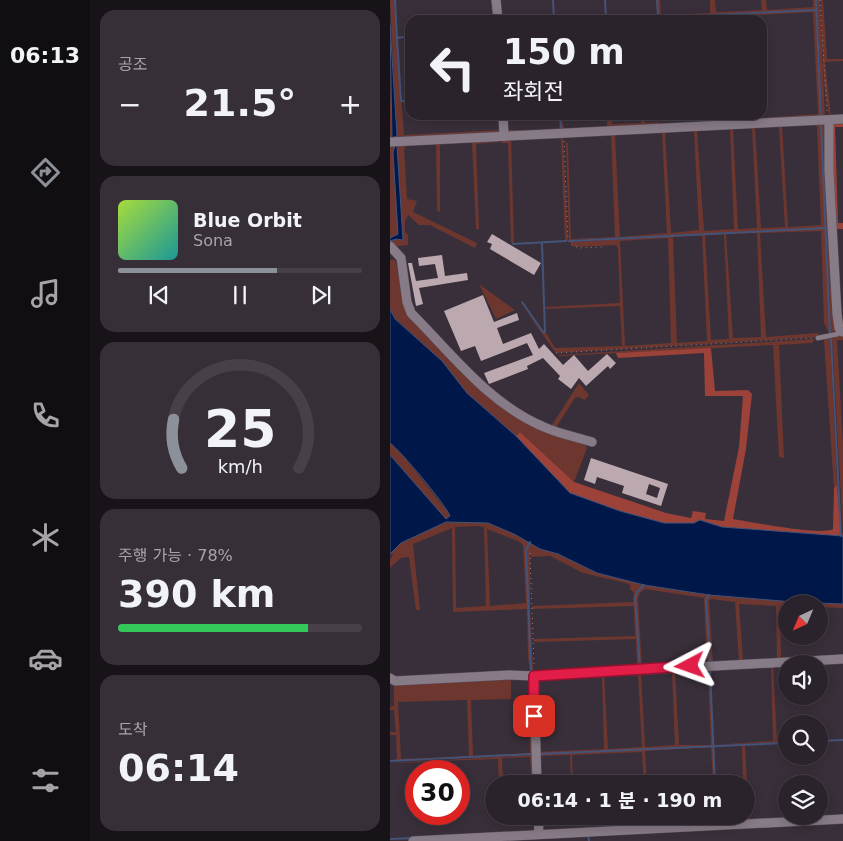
<!DOCTYPE html>
<html lang="ko">
<head>
<meta charset="utf-8">
<style>
  :root { --surface:#2b232c; --page:#372f38; --text:#f1f3f6; --muted:#a6a4a9; --line:#474048; --accent:#8c9099 }
  body { margin:0; font-family:"DejaVu Sans","Noto Sans KR",sans-serif; background:var(--page); color:var(--text); height:100vh; display:flex; flex-direction:column; font-size:19px; white-space:nowrap }
  * { box-sizing:border-box; margin:0 }
  p { font-size:16px; color:var(--muted) }
  .icon { flex:none; width:28px; height:28px; fill:none; stroke:currentColor; stroke-width:2; stroke-linecap:round; stroke-linejoin:round }
  .map { position:relative; flex:1; overflow:hidden }
  .drawer { display:flex; flex-direction:column; gap:10px; padding:10px; background:#181318; width:300px }
  .drawer>* { flex:none }
  .banner { position:absolute; left:15px; top:15px; width:362px; height:105px; border-radius:15px; box-shadow:0 2px 12px #0003,0 0 0 1px var(--line); background:#2b232c; color:var(--text); overflow:hidden }
  .needle { width:32px; rotate:224deg }
  .tools { position:absolute; left:388px; top:595px; display:grid; gap:10px }
  .tools a { display:grid; place-items:center; width:50px; height:50px; border-radius:50%; background:var(--surface); box-shadow:0 2px 12px #0003,0 0 0 1px var(--line); font-size:25px }
  .speed { position:absolute; left:15px; top:760px; display:flex; gap:10px; font-size:25px; font-weight:700; text-align:center }
  .speed>* { display:grid; place-content:center; width:65px; height:65px; border-radius:50%; background:var(--surface); box-shadow:0 2px 12px #0003,0 0 0 1px var(--line); line-height:1 }
  .speed .limit { border:8px solid #d22; background:#fff; color:#111 }
  .pin { position:absolute; display:grid; place-items:center; width:42px; height:42px; color:#fff; margin:-21px; border-radius:10px; box-shadow:0 2px 8px #0006 }
  .me { position:absolute; width:55px; margin:-28px; rotate:266deg; stroke-linejoin:round; filter:drop-shadow(0 0 4px #0008) }
  .turn { display:flex; align-items:center; gap:18px; height:105px; padding:0 15px; font-size:22px }
  .turn .icon { width:65px; height:65px; stroke-width:2.5 }
  .turn b { display:block; font-size:35px; line-height:42px }
  .big { font-size:38px; font-weight:700; line-height:1.1 }
  .drawer .card { flex:1; display:flex; flex-direction:column; justify-content:center; gap:8px; min-width:0; padding:0 18px; border-radius:15px; background:var(--page) }
  .drawer .dial { align-items:center; gap:0 }
  .dial svg { height:130px; overflow:visible; fill:none; stroke:var(--line); stroke-width:7; stroke-linecap:round; text-anchor:middle }
  .dial text { fill:var(--text); stroke:none }
  .song { display:flex; align-items:center; gap:15px }
  .cover { width:60px; height:60px; border-radius:8px; background:linear-gradient(135deg,hsl(80 70% 55%),hsl(180 70% 35%)) }
  .played { height:5px; border-radius:2px; background:linear-gradient(90deg,var(--accent) 65%,var(--line) 65%) }
  .keys { display:flex; justify-content:space-around; direction:ltr }
  .heat { display:flex; justify-content:space-between; align-items:center; font-size:28px; direction:ltr }
  .charge { height:8px; border-radius:4px; background:linear-gradient(90deg,#34c759 78%,var(--line) 0) }
  .trip { position:absolute; left:95px; top:775px; width:270px; height:50px; border-radius:25px; background:var(--surface); box-shadow:0 2px 12px #0003,0 0 0 1px var(--line); font-weight:700; line-height:50px; text-align:center }
  main { display:flex; flex:1; min-height:0 }
  .tab-bar { display:flex; flex-direction:column; width:90px; justify-content:space-around; align-items:center; background:#110e12; color:var(--muted) }
  .tab-bar .icon { width:35px; height:35px }
  .tab-bar .active { color:var(--accent) }
  .tab-bar b { font-size:22px; color:var(--text) }
  .map>svg:first-child { display:block }
  .green { fill:#6d3730; fill-rule:evenodd }
  .forest { fill:#9c4239 }
  .water { fill:#001849; stroke:#445378 }
  .lines { fill:none; stroke-linecap:round; stroke-linejoin:round }
  .stream { stroke:#445378; stroke-width:2 }
  .building { fill:#bca9af; fill-rule:evenodd }
  .service-casing { stroke:#574e58; stroke-width:5.5 }
  .minor-casing { stroke:#574e58; stroke-width:10 }
  .path { stroke:#8c848d; stroke-width:1; stroke-dasharray:1 4; stroke-linecap:butt }
  .service { stroke:#877b87; stroke-width:4.5 }
  .minor { stroke:#877b87; stroke-width:9 }
  .route-casing { stroke:#92132f; stroke-width:12 }
  .route { stroke:#e11d48; stroke-width:9 }
</style>
</head>
<body>
<main>
<nav class="tab-bar">
<b>06:13</b>
<svg class="icon active" aria-label="directions" viewBox="0 0 24 24"><path d="M12 3l9 9-9 9-9-9zM9 14v-3h6M13 9l2 2-2 2"/></svg>
<svg class="icon" aria-label="music" viewBox="0 0 24 24"><path d="M9 18V5l10-2v13"/><circle cx="6" cy="18" r="3"/><circle cx="16" cy="16" r="3"/></svg>
<svg class="icon" aria-label="phone" viewBox="0 0 24 24"><path d="M5 4h4l2 5-3 2q2 4 5 5l2-3 5 2v4C11 20 4 13 5 4z"/></svg>
<svg class="icon" aria-label="climate" viewBox="0 0 24 24"><path d="M12 3v18M4 7l16 10M4 17L20 7"/></svg>
<svg class="icon" aria-label="car" viewBox="0 0 24 24"><path d="M5 17H2v-5l4-1 3-4h7l3 4 3 1v5h-3M9 17h6M6 11h13"/><circle cx="7" cy="17" r="2"/><circle cx="17" cy="17" r="2"/></svg>
<svg class="icon" aria-label="filters" viewBox="0 0 24 24"><path d="M4 7h16M4 17h16"/><circle cx="9" cy="7" r="2"/><circle cx="15" cy="17" r="2"/></svg>
</nav>
<section class="drawer">
<div class="card"><p>공조</p>
<div class="heat"><a>−</a><b class="big">21.5°</b><a>+</a></div>
</div>
<div class="card">
<div class="song"><i class="cover"></i><div><b>Blue Orbit</b><p>Sona</p></div></div>
<div class="played"></div>
<div class="keys"><svg class="icon" aria-label="previous" viewBox="0 0 24 24"><path d="M18 5L8 12l10 7zM5 5v14"/></svg><svg class="icon" aria-label="pause" viewBox="0 0 24 24"><path d="M8 5v14M16 5v14"/></svg><svg class="icon" aria-label="next" viewBox="0 0 24 24"><path d="M6 5l10 7-10 7zM19 5v14"/></svg></div>
</div>
<div class="card dial"><svg viewBox="0 0 100 80">
<path d="M14 69A42 42 0 1 1 86 69"/>
<path d="M14 69A42 42 0 0 1 9 39" stroke="#8c9099"/>
<text x="50" y="56" font-size="32" font-weight="700">25</text>
<text x="50" y="72" font-size="11">km/h</text>
</svg></div>
<div class="card"><p>주행 가능 · 78%</p><b class="big">390 km</b><div class="charge"></div></div>
<div class="card"><p>도착</p><b class="big">06:14</b></div>
</section>
<div class="map">
<svg width="453" height="841" viewBox="0 0 453 841">
  <rect width="100%" height="100%" fill="#392f3a"/>
  <g class="green">
    <path d="M0,0H4L14,135L110,130L111,133L0,140V79L2,138L7,136Z"/>
    <path d="M267,0H270L271,15L320,13V0H325L326,12L372,10L371,0H376L377,10L423,7V0H426V9L268,17Z"/>
    <path d="M427,0H430L435,117L357,122V119L428,114L423,12L326,17V20H321V17L282,20H223L426,10L431,116L432,117Z"/>
    <path d="M431,0H433L437,59H453V61L435,62L441,117C432,103 432,21 431,0Z"/>
    <path d="M171,115L174,129L217,126L218,115H221L222,124L251,123V115H254L255,123L269,122L270,126L117,133L118,130H171Z"/>
    <path d="M434,122L436,126L446,329L443,334H441L431,124L435,228L179,240L176,141L178,144L181,239L225,237L221,135L177,137L178,134L246,131L245,133L225,135L230,237L277,233L272,132L249,133L248,131L317,128L318,130L307,131L314,231L344,229L340,129L321,130L320,127ZM424,124L427,127L431,225L398,227L392,126ZM389,127L395,227L371,228L365,128ZM362,128L367,228L348,229L343,129ZM304,131L309,230L281,233L275,133Z"/>
    <path d="M173,137L178,241H175L171,138Z"/>
    <path d="M107,139L109,142L86,144L89,229H86L82,142L50,143V212L47,211L46,144L35,143Z"/>
    <path d="M121,139L124,243H121L118,143H112V140Z"/>
    <path d="M31,144L16,146L14,149L17,199L27,201L23,212L87,243L85,248L40,225H29L18,215L15,221V232L18,235V245L0,247V241L6,239L13,240L7,147L5,146L3,152L8,235L0,238V145Z"/>
    <path d="M435,228L440,335L434,323L431,231L370,233L376,337L428,333L429,337L166,353L130,303L153,333H156L165,348L232,346L230,306L155,309V307L230,303L228,248L226,245L188,247L183,246L180,242ZM367,233L371,337L343,338L336,234ZM334,234L339,339L321,340L315,235ZM312,235L317,341L287,343L283,237ZM278,238L281,343L235,346L230,241Z"/>
    <path d="M0,260H5L16,304L116,409L151,431H157L195,444L197,448L184,482L130,432L126,436L77,393L52,361L5,318L0,309Z"/>
    <path d="M89,284L125,310L106,319Z"/>
    <path d="M443,336H453V340H447L453,444V536H451L453,532L442,338Z"/>
    <path d="M436,338H440L447,485L444,488L434,340Z"/>
    <path d="M425,339L422,343L389,345L394,458L389,457L383,345L169,356L168,355Z"/>
    <path d="M189,383L199,395L195,400L188,397L185,398L165,429L160,428Z"/>
    <path d="M0,443L12,454L59,514L58,519H56L0,455Z"/>
    <path d="M56,522L98,523L124,534L150,549L168,554L207,573L254,585L319,595L404,602L453,604V608L429,607V604H396V606H390L391,657L453,655V658L371,662V660L387,659L386,606L349,604L353,661L367,662L336,664L337,662L349,661L345,602L321,599L319,601L323,662H333L334,664L307,665L317,663L314,598L255,589L250,593L248,598L252,668L303,666L147,674L145,670L247,668L246,639L144,642L143,639L245,636L244,606L142,609V606L243,602L244,593L240,589V585L236,583L193,573L160,556L141,557L140,552V606L143,673H141L138,658L137,609L63,612L62,528L23,544L30,610H26L19,557L11,558L0,568V559L3,555L2,553L0,554L11,543ZM88,526L94,527L96,606L66,608L65,527ZM97,529L128,541L133,545L136,603L100,606Z"/>
    <path d="M399,663L383,665L387,741L396,742L324,745L383,741L381,665L320,669L325,784H323L321,747L255,751L257,784H254L252,752L182,755L183,784H181L180,755L148,756V754L165,753L146,754V690L147,752L214,749L212,676H195L193,674L214,673L218,749L252,747L248,674L219,675V673L251,672L255,747L285,745L282,671H254L312,667L285,670L289,745H321L318,669L315,667Z"/>
    <path d="M122,677L142,678L144,784H142L140,757L112,758L113,784H109L108,759L47,761L46,771H44L43,762L0,763L143,755L0,761L7,759L6,735H0V732H6L4,710H0V707L4,706V685L121,678V699L81,700L83,756L140,753L138,680H122ZM77,700L79,756L11,759L8,702Z"/>
    <path d="M352,745H355L359,820L453,815V818L281,827L282,825L325,822V816H326L327,824L354,821V816H356V784H353Z"/>
  </g>
  <g class="forest">
    <path d="M453,121V127H445L448,223H453V229H444L442,127L444,124Z"/>
    <path d="M321,348L325,391L358,390L362,394L356,449L343,519C361,522 431,536 443,529L444,488L447,485L451,536L332,527L310,520L304,523H274L230,511L180,493L126,436L130,432L184,482L276,513L301,518L303,511L316,513L315,519L334,521L349,447L353,396H315L314,353L228,358L226,353Z"/>
  </g>
  <g class="water">
    <path d="M0,25L7,136L2,138Z"/>
    <path d="M5,146H7L13,240L6,239L0,241V238L8,234L3,152Z"/>
    <path d="M0,309L5,319L52,361L77,393L126,436L180,493L230,511L274,523H304L310,520L332,527L453,536V604L404,602L319,595L254,585L207,573L168,554L150,549L124,534L98,523L56,522L11,543L0,554V455L56,519L60,516C56,505 10,450 0,443Z"/>
  </g>
  <g class="lines">
    <g class="stream">
      <path d="M5,0L7,38L20,36"/>
      <path d="M163,0L164,20"/>
      <path d="M215,0L216,20"/>
      <path d="M267,0L268,18"/>
      <path d="M426,0L431,117"/>
      <path d="M208,20L427,10"/>
      <path d="M7,38L11,101H20"/>
      <path d="M170,115L171,130"/>
      <path d="M431,124L440,333"/>
      <path d="M180,241L436,228"/>
      <path d="M123,244L176,241"/>
      <path d="M132,302L153,332H155L152,243"/>
      <path d="M441,339L451,536"/>
      <path d="M140,542L136,550L141,671"/>
      <path d="M319,595L316,600L320,663"/>
      <path d="M250,668L245,598L247,592L254,585"/>
      <path d="M320,669L325,784"/>
      <path d="M429,741L453,740"/>
      <path d="M149,754L396,743"/>
      <path d="M0,761L142,754"/>
      <path d="M327,816V823"/>
      <path d="M198,835L199,841"/>
      <path d="M0,839L23,838"/>
    </g>
  </g>
  <g class="building">
    <path d="M102,234L151,263L144,275L100,249L102,244L97,242Z"/>
    <path d="M52,255L55,276L77,273L78,280L29,288L33,304L26,306L18,263H22L26,281L48,278L45,264L29,266L28,258Z"/>
    <path d="M93,295L104,322L127,313L129,320L107,328L113,344L141,333L149,349L154,344L173,365L184,355L198,371L217,354L226,363L220,369L218,366L196,386L189,378L181,389L168,379L170,376L153,358L137,366L138,369L99,384L94,373L143,355L137,343L91,361L85,346L71,351L54,311Z"/>
    <path d="M201,458L278,484L271,506L232,493L234,486L207,477L205,484L194,480ZM259,484L270,488L267,498L256,494Z"/>
  </g>
  <g class="lines">
    <defs>
      <path id="service" d="M428,338L448,334L451,332"/>
      <g id="minor">
        <path d="M106,0L108,20"/>
        <path d="M113,115L114,136"/>
        <path d="M439,120V171L447,314L449,328L453,332"/>
        <path d="M0,142L453,119"/>
        <path d="M0,246L11,258L17,302L21,313C62,354 99,404 154,427C169,434 187,437 202,442"/>
        <path d="M144,676L147,784"/>
        <path d="M0,678L5,681L119,675L144,676L453,659"/>
        <path d="M148,816L149,834"/>
        <path d="M23,841L453,819"/>
      </g>
    </defs>
    <use href="#service" class="service-casing"/>
    <use href="#minor" class="minor-casing"/>
    <g class="path">
      <path d="M430,0L437,112"/>
      <path d="M174,141L178,239L180,244L189,248L212,247"/>
      <path d="M166,353L423,338"/>
      <path d="M140,553L144,667"/>
    </g>
    <use href="#service" class="service"/>
    <use href="#minor" class="minor"/>
  </g>
  <g class="lines">
    <defs>
      <path id="route" d="M144,716V676L300,666"/>
    </defs>
    <use href="#route" class="route-casing"/>
    <use href="#route" class="route"/>
  </g>
</svg>
<div class="tools">
<a><svg class="needle" viewBox="-14 -14 28 28"><path d="M0-13l5 13h-10z" fill="#e53935"/><path d="M0 13l5-13h-10z" fill="#a6a4a9"/></svg></a>
<a><svg class="icon" aria-label="sound" viewBox="0 0 24 24"><path d="M4 9h4l5-4v14l-5-4H4zM17 9q2 3 0 6"/></svg></a>
<a><svg class="icon" aria-label="search" viewBox="0 0 24 24"><circle cx="10" cy="10" r="6"/><path d="M15 15l6 6"/></svg></a>
<a><svg class="icon" aria-label="layers" viewBox="0 0 24 24"><path d="M12 4l9 5-9 5-9-5zM3 14l9 5 9-5"/></svg></a>
</div>
<div class="speed"><div class="limit">30</div></div>
<div class="pin" style="left:144px;top:716px;background:#d93025"><svg class="icon" aria-label="arrive" viewBox="0 0 24 24"><path d="M6 21V4h12l-3 4 3 4H6"/></svg></div>
<svg class="me" style="left:300px;top:666px" viewBox="-20 -20 40 40"><path d="M0-17L14 15 0 8-14 15z" fill="#e11d48" stroke="#fff" stroke-width="4"/></svg>
<div class="trip">06:14 · 1 분 · 190 m</div>
<div class="banner">
<div class="turn"><svg class="icon" aria-label="left" viewBox="0 0 24 24"><path d="M17 20v-9H6M10 6l-5 5 5 5"/></svg><div><b>150 m</b>좌회전</div></div>
</div>
</div>
</main>
</body>
</html>
